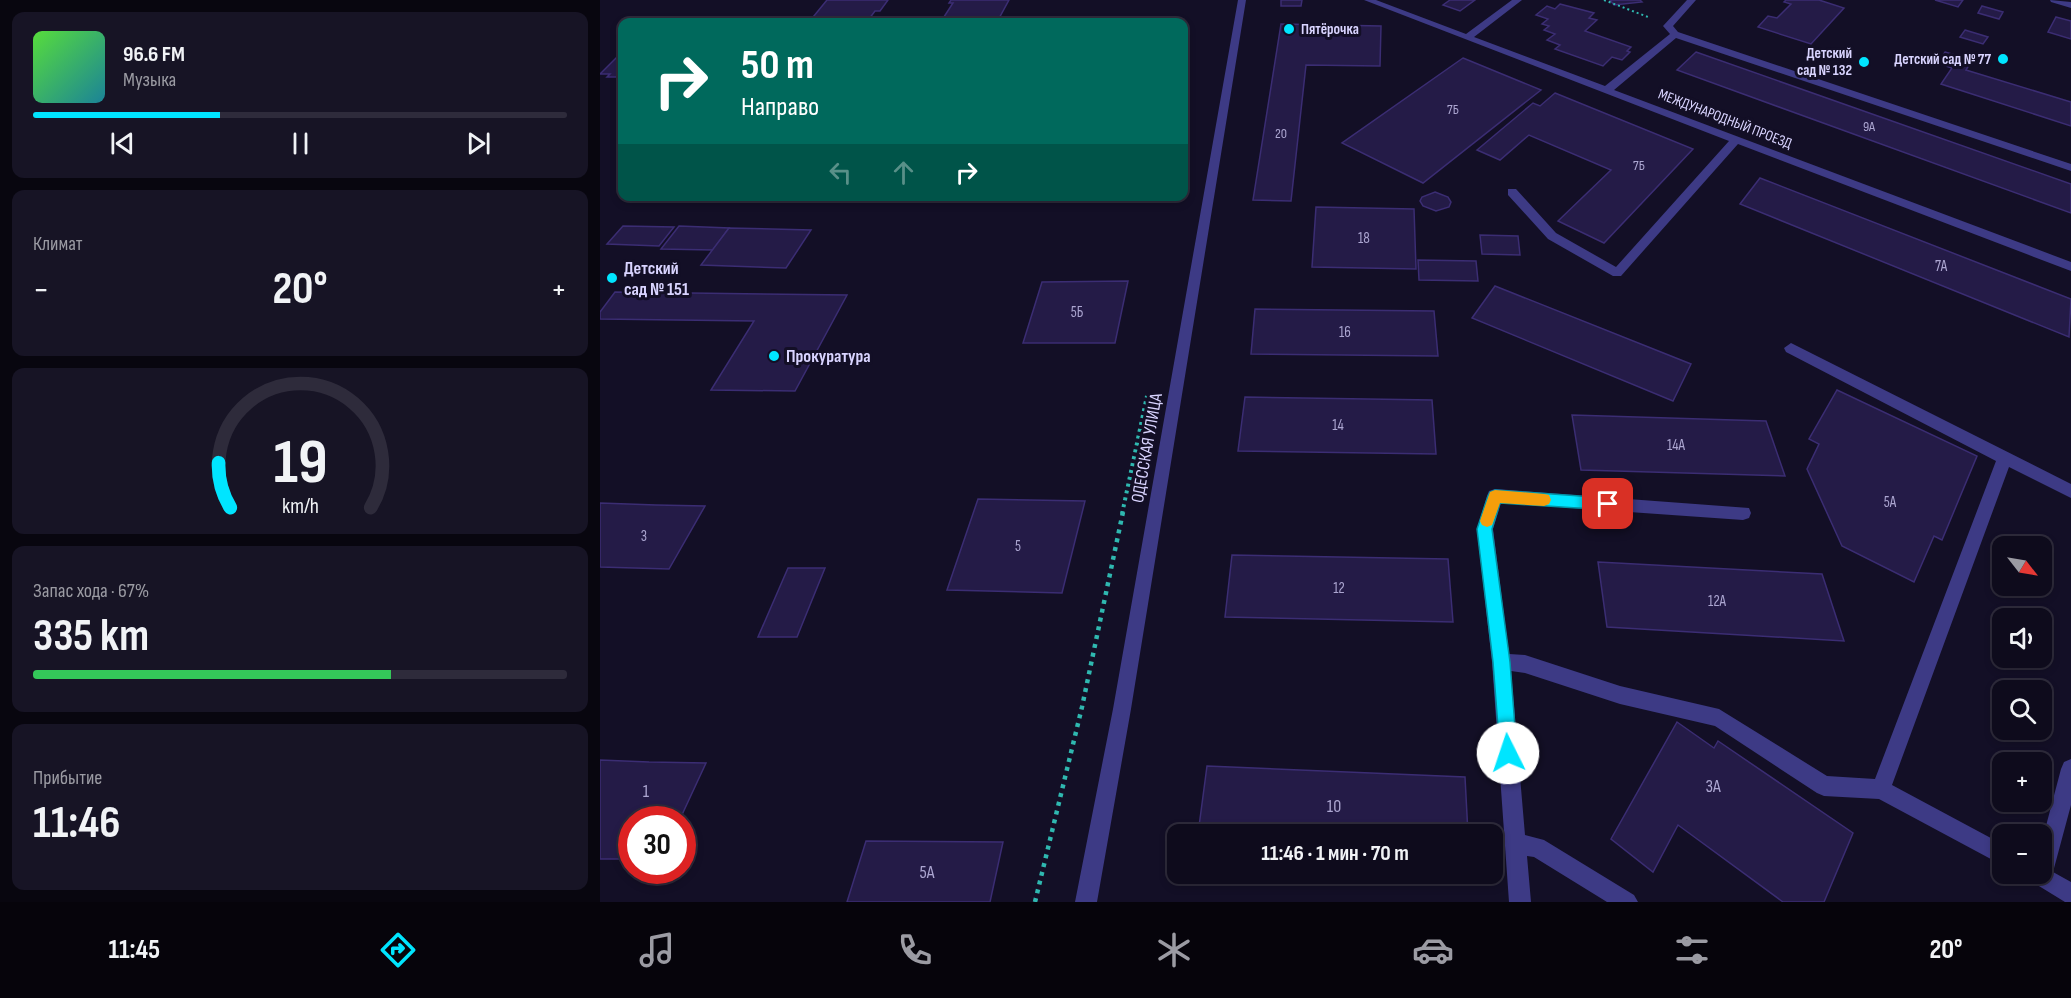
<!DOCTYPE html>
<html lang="ru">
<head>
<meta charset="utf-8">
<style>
  :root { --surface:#0e0b1c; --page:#171425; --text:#f1f3f6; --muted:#9b9ba3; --line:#2e2b3b; --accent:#00e5ff }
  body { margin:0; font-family:"Sofia Sans Condensed",sans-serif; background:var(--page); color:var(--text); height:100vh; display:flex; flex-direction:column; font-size:22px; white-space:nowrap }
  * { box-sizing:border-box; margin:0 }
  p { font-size:20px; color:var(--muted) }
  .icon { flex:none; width:33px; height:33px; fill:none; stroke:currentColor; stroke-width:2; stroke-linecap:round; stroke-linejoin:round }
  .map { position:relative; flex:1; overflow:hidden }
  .details { display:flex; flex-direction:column; gap:12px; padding:12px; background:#08060f; width:600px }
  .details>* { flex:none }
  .hud { position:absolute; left:18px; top:18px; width:570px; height:183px; border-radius:12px; box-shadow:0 3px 9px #0003,0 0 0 2px var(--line); background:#00695c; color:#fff; overflow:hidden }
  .needle { width:39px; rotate:121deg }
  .fabs { position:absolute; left:1392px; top:536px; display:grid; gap:12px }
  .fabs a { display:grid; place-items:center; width:60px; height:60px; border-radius:12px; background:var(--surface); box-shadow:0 3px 9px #0003,0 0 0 2px var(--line); font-size:30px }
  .speed { position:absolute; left:18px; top:806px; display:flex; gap:12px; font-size:30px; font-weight:700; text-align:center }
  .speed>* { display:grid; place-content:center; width:78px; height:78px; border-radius:50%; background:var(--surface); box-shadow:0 3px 9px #0003,0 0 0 2px var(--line); line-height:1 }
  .speed .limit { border:9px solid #d22; background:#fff; color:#111 }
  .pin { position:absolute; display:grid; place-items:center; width:51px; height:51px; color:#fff; margin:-26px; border-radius:12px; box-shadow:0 3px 9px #0006 }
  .me { position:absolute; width:66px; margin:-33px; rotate:356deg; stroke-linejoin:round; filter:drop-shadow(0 0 4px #0008) }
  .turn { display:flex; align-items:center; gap:21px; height:126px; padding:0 24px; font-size:27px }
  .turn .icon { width:78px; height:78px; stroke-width:2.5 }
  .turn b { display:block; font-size:42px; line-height:51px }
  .lanes { display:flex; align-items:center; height:57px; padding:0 24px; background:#0003; justify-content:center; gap:30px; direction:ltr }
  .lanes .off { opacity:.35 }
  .big { font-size:45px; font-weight:700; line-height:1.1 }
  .details .tile { flex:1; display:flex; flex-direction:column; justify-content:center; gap:9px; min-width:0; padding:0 21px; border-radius:12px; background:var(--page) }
  .details .dial { align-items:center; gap:0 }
  .dial svg { height:156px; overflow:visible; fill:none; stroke:var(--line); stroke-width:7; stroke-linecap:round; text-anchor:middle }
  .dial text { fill:var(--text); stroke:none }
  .song { display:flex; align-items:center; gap:18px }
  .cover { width:72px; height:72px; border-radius:9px; background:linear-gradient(135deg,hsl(110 70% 55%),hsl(190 70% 35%)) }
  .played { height:6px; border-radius:3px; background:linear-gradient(90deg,var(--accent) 35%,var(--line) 35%) }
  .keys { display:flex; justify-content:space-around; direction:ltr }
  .heat { display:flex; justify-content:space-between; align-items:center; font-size:33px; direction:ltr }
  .charge { height:9px; border-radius:4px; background:linear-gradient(90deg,#34c759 67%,var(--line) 0) }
  .trip { position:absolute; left:567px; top:824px; width:336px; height:60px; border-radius:12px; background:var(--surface); box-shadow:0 3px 9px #0003,0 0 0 2px var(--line); font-weight:700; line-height:60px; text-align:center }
  .tabs { display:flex; height:96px; justify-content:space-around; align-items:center; background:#06040b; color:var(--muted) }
  .tabs .icon { width:42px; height:42px }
  .tabs .on { color:var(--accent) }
  .tabs b { font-size:27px; color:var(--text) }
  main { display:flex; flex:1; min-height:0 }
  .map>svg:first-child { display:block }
  .building { fill:#241b47; stroke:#3b2d73; stroke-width:1.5 }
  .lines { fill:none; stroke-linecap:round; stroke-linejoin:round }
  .path-far2 { stroke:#2fb8b0; stroke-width:2; stroke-dasharray:2 3; stroke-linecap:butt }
  .path-far1 { stroke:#2fb8b0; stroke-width:4; stroke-dasharray:3 4; stroke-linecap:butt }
  .path { stroke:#2fb8b0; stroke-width:4.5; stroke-dasharray:4 5; stroke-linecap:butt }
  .minor { fill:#3d3a85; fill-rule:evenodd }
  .route { fill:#00e5ff; stroke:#0095a6; stroke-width:1.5 }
  .slow { fill:#f59e0b }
  .poi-dot { fill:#00e5ff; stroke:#130f26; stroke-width:2 }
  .labels { text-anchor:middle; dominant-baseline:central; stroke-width:6; stroke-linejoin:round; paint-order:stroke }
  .far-number-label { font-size:14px; fill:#aca6d1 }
  .far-poi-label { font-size:15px; font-weight:bold; fill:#d9d4ff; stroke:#130f26; text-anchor:end }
  .far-street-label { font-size:15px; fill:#d9d4ff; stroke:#130f26 }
  .number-label { font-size:15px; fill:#aca6d1 }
  .poi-label { font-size:18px; font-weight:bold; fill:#d9d4ff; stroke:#130f26; text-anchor:start }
  .street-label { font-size:18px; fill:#d9d4ff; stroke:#130f26 }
  .near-number-label { font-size:18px; fill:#aca6d1 }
</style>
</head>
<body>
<main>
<section class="details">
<div class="tile">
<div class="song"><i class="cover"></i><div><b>96.6 FM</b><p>Музыка</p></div></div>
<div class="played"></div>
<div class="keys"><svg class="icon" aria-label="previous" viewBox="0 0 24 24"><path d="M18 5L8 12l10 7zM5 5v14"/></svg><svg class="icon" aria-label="pause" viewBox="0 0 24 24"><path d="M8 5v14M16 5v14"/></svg><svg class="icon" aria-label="next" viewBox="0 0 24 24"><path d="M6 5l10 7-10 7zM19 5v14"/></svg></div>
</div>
<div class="tile"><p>Климат</p>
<div class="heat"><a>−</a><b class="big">20°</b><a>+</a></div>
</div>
<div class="tile dial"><svg viewBox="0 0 100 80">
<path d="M14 69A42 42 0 1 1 86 69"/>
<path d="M14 69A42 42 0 0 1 8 46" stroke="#00e5ff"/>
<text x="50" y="56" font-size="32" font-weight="700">19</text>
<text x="50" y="72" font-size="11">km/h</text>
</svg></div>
<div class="tile"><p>Запас хода · 67%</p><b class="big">335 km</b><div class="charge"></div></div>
<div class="tile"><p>Прибытие</p><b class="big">11:46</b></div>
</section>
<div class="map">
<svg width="1471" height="902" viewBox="0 0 1471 902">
  <rect width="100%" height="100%" fill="#130f26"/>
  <g class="building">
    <path d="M227,0H288L280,11H275L269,19L342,20L353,3H349L351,0H409L397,22H209Z"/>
    <path d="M681,0H702L701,6H681Z"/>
    <path d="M850,0H875L860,11L843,5Z"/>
    <path d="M1010,0H1040L1042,2L1014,5Z"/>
    <path d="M1186,0H1219L1244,8L1211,44L1158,27L1168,16L1177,18L1191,4L1184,2Z"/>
    <path d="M1335,0H1363L1358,7Z"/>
    <path d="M960,4L994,13L989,18L997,20L985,31L1031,47L1027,51L1030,52L1022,60L1012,57L1003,66L955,49L960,45L947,40L955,34L944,30L949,26L942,24L948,19L936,15L947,6L955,9Z"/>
    <path d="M1382,6L1403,12L1399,19L1378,13Z"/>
    <path d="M1456,17L1471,21V39L1448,32Z"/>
    <path d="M681,24L781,26L780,66L706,65L691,201L653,200Z"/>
    <path d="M1365,30L1388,37L1383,44L1360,37Z"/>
    <path d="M22,52V77H7L10,74H0Z"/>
    <path d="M1096,52L1471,184V213L1077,70Z"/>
    <path d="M1345,52L1372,60L1366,70L1471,102V126L1341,84L1352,68L1337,63Z"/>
    <path d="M863,58L941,90L823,183L742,143Z"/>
    <path d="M955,93L1093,149L1004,243L958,221L1011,170L929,135L900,160L877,150L933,103L940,106Z"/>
    <path d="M1160,178L1471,299L1469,337L1140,204Z"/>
    <path d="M835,192L848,197L851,202L849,207L836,211L823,206L820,201L822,197Z"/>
    <path d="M716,207L814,209L816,269L712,267Z"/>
    <path d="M23,226L74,227L59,246L7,244Z"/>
    <path d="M79,226L129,228L113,250L61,249Z"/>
    <path d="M129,228L211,230L186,268L101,265Z"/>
    <path d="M880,235L918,236L920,255L882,254Z"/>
    <path d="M818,260L876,261L878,281L819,280Z"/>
    <path d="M528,281L515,343H423L442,282Z"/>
    <path d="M895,286L1091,364L1073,401L872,318Z"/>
    <path d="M15,292L247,295L195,391L111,390L154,321L0,319V312Z"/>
    <path d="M655,309L834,311L838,356L651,354Z"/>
    <path d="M1237,390L1377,456L1342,540L1334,536L1314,582L1242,546L1207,469L1219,444L1209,439Z"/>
    <path d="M645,397L832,400L836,454L638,451Z"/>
    <path d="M972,415L1166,421L1185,476L981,470Z"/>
    <path d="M378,499L485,501L462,593L347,590Z"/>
    <path d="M0,503L56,505L105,506L69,569L0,567Z"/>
    <path d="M632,555L848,559L853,622L625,617Z"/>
    <path d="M998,562L1222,574L1244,641L1007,627Z"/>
    <path d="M188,568H225L197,637H158Z"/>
    <path d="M1077,722L1114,748L1118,741L1253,833L1224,902H1183L1078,825L1053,872L1011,839Z"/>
    <path d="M0,760L49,762L106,763L80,819H32V859H0Z"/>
    <path d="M607,766L865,777L868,834H598Z"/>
    <path d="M266,841L403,842L390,902H247Z"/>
  </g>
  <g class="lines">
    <path class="path-far2" d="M1004,0L1048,17"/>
    <path class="path-far1" d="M522,514L547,396"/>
    <path class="path" d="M435,902L482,707L523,512"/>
    <g class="minor">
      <path d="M638,0H646L531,709L497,902H475L513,709Z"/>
      <path d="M764,0H776L866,34L912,0H922L874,37L1005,86L1070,34L1063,26L1087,0H1096L1073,26L1078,32L1471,164V171L1076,38L1014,90L1471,262V271L1138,144L1021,276H1013L948,239L908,195V189H916L956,233L1016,267L1129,141Z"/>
      <path d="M1450,0L1471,2V8L1451,2Z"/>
      <path d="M1191,343L1471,484V498L1409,467L1292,785L1402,844V865L1279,799L1224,796L1217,793L1115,726L1020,704L925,673L911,671L925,835L944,840L1034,895L1038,902H1007L934,857L927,856L931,902H909L892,662L877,529L887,496L889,491L895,489L1149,508L1151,513L1149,518L1143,520L901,503L893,529L909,654L925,655L1020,686L1119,709L1227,776L1275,779L1396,461L1186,352L1184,348Z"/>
      <path d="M1471,759V805L1453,872L1471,882V902H1465L1429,880L1426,873H1442V841L1461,769L1464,762Z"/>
    </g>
  </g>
  <path class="route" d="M895,490L1008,498L1013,500L1015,504L1013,508L1008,510L900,503L892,529L910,662L917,753L914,759L908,762L902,759L900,753L893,662L877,529L888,496L890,492Z"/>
  <path class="slow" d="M895,490L944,494L949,495L951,500L949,504L944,506L900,503L892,525L887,527L882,525L880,521L890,492Z"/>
  <g class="poi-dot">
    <circle cx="689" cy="29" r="6"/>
    <circle cx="1403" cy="59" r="6"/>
    <circle cx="1264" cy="62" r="6"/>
    <circle cx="12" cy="278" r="6"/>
    <circle cx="174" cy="356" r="6"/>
  </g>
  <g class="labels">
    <g class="far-number-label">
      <text x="853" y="109">7Б</text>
      <text x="1269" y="126">9А</text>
      <text x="681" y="133">20</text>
      <text x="1039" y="165">7Б</text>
    </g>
    <g class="far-poi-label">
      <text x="701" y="29" text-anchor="start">Пятёрочка</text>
      <text x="1252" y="53">Детский<tspan x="1252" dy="17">сад № 132</tspan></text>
      <text x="1391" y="59">Детский сад № 77</text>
    </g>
    <g class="far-street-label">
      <text transform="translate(1125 119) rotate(21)">МЕЖДУНАРОДНЫЙ ПРОЕЗД</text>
    </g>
    <g class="number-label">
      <text x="764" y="238">18</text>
      <text x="1341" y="266">7А</text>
      <text x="477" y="312">5Б</text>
      <text x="745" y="332">16</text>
      <text x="738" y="425">14</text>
      <text x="1076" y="445">14А</text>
      <text x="1290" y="502">5А</text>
      <text x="44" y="536">3</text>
      <text x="418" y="546">5</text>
      <text x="739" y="588">12</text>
      <text x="1117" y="601">12А</text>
    </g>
    <g class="poi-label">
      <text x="24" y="268">Детский<tspan x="24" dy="21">сад № 151</tspan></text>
      <text x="186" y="356">Прокуратура</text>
    </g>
    <g class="street-label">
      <text transform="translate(547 448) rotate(-80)">ОДЕССКАЯ УЛИЦА</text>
    </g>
    <g class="near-number-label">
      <text x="1113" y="786">3А</text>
      <text x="46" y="791">1</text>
      <text x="734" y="806">10</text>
      <text x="327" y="872">5А</text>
    </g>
  </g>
</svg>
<div class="fabs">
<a><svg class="needle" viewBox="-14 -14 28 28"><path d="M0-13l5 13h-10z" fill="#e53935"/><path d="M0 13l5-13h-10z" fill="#9b9ba3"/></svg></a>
<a><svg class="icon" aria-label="sound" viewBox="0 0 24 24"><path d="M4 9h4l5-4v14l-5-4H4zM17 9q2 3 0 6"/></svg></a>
<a><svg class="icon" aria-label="search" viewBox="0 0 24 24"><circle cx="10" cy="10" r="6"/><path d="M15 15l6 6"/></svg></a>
<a>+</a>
<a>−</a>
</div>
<div class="speed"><div class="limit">30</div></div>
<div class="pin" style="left:1008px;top:504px;background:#d93025"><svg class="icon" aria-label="arrive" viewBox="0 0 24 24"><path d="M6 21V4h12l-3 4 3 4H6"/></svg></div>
<svg class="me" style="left:908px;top:753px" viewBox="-20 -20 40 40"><circle r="19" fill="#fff"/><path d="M0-13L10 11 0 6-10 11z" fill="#00e5ff"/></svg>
<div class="trip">11:46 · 1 мин · 70 m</div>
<div class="hud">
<div class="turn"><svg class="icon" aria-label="right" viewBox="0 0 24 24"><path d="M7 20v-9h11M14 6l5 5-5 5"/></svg><div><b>50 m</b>Направо</div></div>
<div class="lanes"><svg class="icon off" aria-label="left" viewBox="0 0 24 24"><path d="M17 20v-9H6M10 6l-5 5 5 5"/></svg><svg class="icon off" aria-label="ahead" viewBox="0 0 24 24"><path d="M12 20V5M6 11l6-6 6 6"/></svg><svg class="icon" aria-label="right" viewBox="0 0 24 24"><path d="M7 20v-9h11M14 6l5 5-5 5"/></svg></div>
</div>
</div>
</main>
<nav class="tabs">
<b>11:45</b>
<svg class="icon on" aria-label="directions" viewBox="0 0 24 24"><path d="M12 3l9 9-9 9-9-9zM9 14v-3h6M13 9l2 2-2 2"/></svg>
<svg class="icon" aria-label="music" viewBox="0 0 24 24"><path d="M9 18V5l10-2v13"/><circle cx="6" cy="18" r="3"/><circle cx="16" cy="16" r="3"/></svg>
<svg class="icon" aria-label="phone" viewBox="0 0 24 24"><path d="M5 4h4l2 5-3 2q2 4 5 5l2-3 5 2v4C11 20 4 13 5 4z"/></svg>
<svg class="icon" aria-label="climate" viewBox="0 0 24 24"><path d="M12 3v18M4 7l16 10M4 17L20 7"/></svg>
<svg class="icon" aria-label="car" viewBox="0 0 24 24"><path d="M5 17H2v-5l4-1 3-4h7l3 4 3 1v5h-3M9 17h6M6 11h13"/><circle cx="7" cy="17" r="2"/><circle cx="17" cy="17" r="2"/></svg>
<svg class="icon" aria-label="filters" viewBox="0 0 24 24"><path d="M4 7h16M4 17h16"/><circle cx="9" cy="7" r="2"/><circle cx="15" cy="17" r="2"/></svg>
<b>20°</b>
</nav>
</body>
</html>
